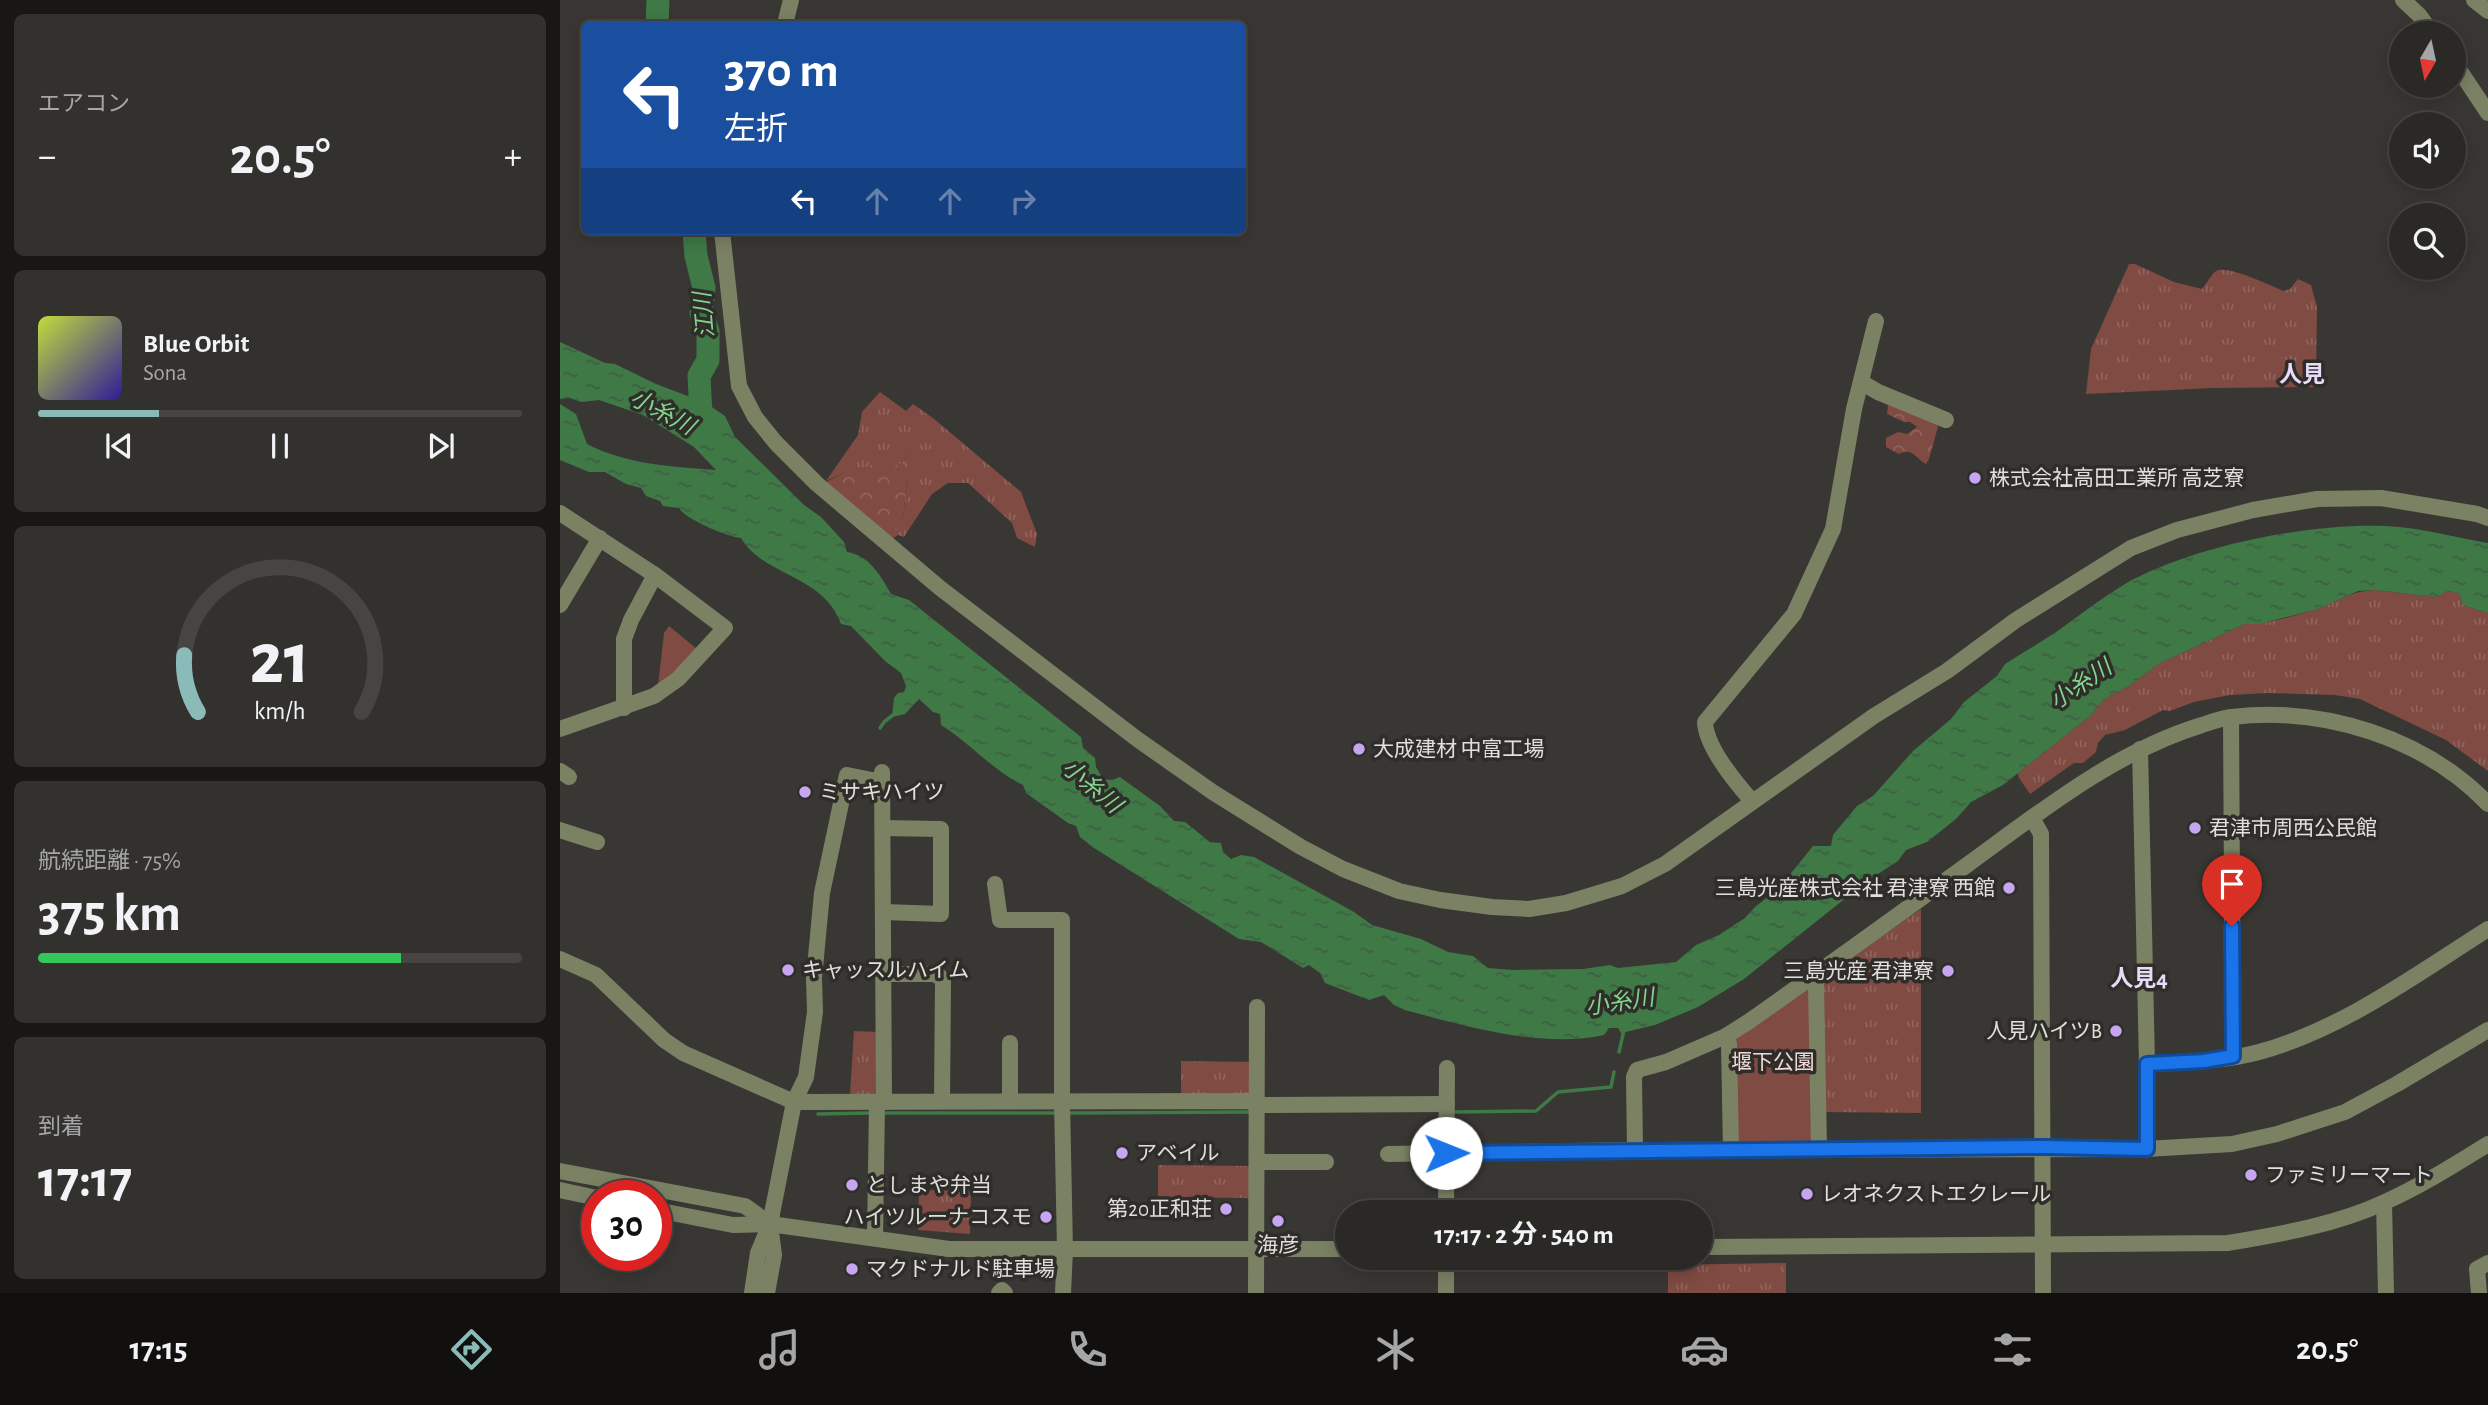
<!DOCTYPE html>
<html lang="ja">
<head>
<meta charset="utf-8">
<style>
  :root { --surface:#2b2926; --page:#33312e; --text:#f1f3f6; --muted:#a6a6a7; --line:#474543; --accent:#8bbbb9 }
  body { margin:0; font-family:"Alegreya Sans","Noto Sans JP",sans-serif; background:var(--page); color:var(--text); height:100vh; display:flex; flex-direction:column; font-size:26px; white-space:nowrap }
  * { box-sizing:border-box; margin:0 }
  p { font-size:23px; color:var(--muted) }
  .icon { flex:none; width:38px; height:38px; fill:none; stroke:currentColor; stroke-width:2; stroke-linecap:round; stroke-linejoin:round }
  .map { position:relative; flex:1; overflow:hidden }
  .side { display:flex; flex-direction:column; gap:14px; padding:14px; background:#181715; width:560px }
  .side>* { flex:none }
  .guide { position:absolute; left:21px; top:21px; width:665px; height:214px; border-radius:10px; box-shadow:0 4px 18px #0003,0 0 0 2px var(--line); background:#1a4fa0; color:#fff; overflow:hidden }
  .needle { width:46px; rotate:189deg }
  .buttons { position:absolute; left:1829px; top:21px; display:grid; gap:14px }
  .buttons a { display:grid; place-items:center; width:77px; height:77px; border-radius:50%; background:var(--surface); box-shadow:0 4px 18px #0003,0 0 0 2px var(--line); font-size:35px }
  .speed { position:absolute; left:21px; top:1180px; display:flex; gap:14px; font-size:35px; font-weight:700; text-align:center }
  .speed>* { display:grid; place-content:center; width:91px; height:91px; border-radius:50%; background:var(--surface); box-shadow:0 4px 18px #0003,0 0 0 2px var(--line); line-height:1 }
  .speed .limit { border:10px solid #d22; background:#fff; color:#111 }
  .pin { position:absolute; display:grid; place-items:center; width:60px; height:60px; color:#fff; margin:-72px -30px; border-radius:50% 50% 50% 0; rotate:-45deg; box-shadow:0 0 7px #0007 }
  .pin .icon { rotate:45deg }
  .me { position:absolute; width:77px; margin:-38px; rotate:89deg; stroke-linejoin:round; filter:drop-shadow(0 0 5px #0008) }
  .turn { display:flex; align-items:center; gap:24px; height:147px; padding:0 28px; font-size:32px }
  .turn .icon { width:91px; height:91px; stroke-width:2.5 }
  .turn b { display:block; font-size:49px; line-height:60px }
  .lanes { display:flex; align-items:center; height:66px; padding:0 28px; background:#0003; justify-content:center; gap:35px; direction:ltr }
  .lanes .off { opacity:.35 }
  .big { font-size:52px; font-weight:700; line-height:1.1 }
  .side .tile { flex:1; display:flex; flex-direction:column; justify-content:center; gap:10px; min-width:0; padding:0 24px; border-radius:10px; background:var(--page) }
  .side .dial { align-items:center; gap:0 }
  .dial svg { height:182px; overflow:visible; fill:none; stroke:var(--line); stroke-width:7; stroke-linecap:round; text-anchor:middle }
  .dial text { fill:var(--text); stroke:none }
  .song { display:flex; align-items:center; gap:21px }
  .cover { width:84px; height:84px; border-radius:10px; background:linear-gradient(135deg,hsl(70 70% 55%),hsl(250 70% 35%)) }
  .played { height:7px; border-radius:4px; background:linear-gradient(90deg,var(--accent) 25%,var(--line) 25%) }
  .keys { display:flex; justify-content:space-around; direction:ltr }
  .heat { display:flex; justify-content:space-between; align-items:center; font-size:38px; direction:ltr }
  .charge { height:10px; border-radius:5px; background:linear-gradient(90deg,#34c759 75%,var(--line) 0) }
  .trip { position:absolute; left:775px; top:1200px; width:378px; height:70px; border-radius:35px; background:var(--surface); box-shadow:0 4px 18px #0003,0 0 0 2px var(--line); font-weight:700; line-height:70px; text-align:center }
  .tabs { display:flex; height:112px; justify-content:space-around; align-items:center; background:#11100f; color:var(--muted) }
  .tabs .icon { width:49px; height:49px }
  .tabs .selected { color:var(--accent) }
  .tabs b { font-size:32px; color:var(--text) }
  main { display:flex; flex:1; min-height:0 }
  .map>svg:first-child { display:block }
  .grass { fill:url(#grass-tufts) }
  .forest { fill:url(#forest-crowns) }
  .park { fill:#7f4b42 }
  .water { fill:url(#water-ripples) }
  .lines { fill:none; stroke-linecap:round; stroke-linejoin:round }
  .stream { stroke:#3e7946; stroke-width:3.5 }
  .river { stroke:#3e7946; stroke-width:23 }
  .minor { stroke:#7b8264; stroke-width:16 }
  .route-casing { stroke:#114b97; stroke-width:18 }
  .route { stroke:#1a73e8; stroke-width:12 }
  .poi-dot { fill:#c6a6f0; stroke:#2f2d29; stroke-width:2.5 }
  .labels { text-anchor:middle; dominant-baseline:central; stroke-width:7; stroke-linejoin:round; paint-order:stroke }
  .poi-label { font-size:21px; fill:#e0dfdc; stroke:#2f2d29; text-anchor:start }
  .park-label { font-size:21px; fill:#f1dad6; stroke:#2f2d29 }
  .water-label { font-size:23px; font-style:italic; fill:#82d58c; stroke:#2f2d29 }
  .neighbourhood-label { font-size:23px; font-weight:bold; fill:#e7dcf8; stroke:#2f2d29 }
</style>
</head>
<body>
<main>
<section class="side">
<div class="tile"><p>エアコン</p>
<div class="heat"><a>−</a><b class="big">20.5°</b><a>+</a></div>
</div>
<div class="tile">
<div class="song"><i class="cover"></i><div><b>Blue Orbit</b><p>Sona</p></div></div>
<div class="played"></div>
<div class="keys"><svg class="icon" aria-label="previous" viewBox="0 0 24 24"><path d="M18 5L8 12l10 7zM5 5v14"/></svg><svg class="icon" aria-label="pause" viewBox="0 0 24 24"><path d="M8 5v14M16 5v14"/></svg><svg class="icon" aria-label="next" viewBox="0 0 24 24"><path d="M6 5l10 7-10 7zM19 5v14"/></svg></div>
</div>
<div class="tile dial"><svg viewBox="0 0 100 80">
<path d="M14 69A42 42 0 1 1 86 69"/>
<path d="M14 69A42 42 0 0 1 8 44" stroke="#8bbbb9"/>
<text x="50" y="56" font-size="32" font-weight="700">21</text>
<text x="50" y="72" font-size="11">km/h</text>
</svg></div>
<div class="tile"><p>航続距離 · 75%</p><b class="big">375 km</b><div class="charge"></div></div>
<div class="tile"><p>到着</p><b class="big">17:17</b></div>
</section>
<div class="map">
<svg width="1928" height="1293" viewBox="0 0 1928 1293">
  <defs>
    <pattern id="grass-tufts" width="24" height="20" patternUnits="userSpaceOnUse" patternTransform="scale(1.75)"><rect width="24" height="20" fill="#7f4b42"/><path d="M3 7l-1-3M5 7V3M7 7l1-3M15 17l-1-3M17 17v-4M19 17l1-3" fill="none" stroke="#91645d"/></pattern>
    <pattern id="forest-crowns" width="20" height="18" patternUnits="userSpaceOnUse" patternTransform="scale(1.75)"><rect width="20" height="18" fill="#7f4b42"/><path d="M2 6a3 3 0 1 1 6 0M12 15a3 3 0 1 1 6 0" fill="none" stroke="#91645d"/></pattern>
    <pattern id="water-ripples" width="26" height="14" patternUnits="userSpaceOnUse" patternTransform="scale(1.75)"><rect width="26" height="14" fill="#3e7946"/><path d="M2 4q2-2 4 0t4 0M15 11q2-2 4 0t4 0" fill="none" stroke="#405e44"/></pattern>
  </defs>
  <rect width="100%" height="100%" fill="#393733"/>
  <g class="grass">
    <path d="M1569,264H1575L1614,282L1642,289C1646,284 1651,275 1656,271C1666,264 1712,286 1724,291L1730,289L1738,279L1751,285L1757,307L1756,383L1754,387L1653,388L1526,394L1531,349Z"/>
    <path d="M320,392L346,411L353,404L373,418L461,492L477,534L475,547L457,538L452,523L408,483H388L372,494L344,537L338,535L334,525L343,518L347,481L357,448L339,465L285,472L266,481L298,435L302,412Z"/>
    <path d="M1815,590L1877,597L1887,591L1899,593L1903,605L1928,613V771L1886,740L1800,699L1775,695L1708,693L1670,695L1634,702L1610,711L1603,710L1565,730L1545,735L1538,743L1536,752L1523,763H1514L1470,794L1459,778L1458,773L1530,716L1544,699L1569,686L1600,663L1685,624C1708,624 1734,616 1757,609C1779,601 1790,591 1815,590Z"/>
    <path d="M1361,909V1113L1262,1112L1261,982L1264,976Z"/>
    <path d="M294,1031L319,1032L318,1091L316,1094H290Z"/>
    <path d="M621,1061L693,1062L691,1094H621Z"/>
    <path d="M598,1165L690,1166V1198L598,1197Z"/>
    <path d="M359,1190L411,1191L410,1234L358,1230Z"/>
    <path d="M1226,1263V1293H1108V1265Z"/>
  </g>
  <g class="forest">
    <path d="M1328,405L1375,421L1378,427L1369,459L1366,464C1355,458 1353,447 1339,454L1326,447V438L1338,432L1347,434L1357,427L1350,422H1344L1327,414Z"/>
    <path d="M357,448L363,453L353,476L347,481L343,518L335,525L338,535L332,539L266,482L285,472L312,465H339Z"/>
  </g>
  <g class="park">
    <path d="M109,626L137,649L115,676L98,686L104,633Z"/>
    <path d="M1244,988L1250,989L1252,1140L1250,1143L1177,1144L1175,1035Z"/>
  </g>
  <path class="water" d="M0,342L45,363L55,364L96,384L146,403L165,416L175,437L244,505L261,517L284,542L287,552C309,555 321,576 331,594L349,600L521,737L523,748L535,758L536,767L543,779L552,780L560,777L600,806L614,821L625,822L650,842L661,843L663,852L671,859L681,855L694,857L794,912L812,925L861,939L888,952L913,956L928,968L953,970L1023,969L1050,965L1058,968L1116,962L1136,945L1159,935L1185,918L1195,907L1219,888L1253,846H1271L1273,835L1297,806L1313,796L1353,751L1391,719L1404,702L1437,676L1445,664C1463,653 1481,642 1499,630C1521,614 1542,598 1565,584C1634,545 1760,520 1839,527C1869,530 1898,538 1928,543V613L1903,605L1899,593L1887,591L1877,597L1815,590L1798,591L1758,609L1699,624H1685L1600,663L1569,686L1544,699L1530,716L1443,785L1411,802L1396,819L1367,842L1346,850L1338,861L1307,881L1184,979L1138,1007L1095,1025L1061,1033L1058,1028H1049L1044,1035C981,1049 906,1026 845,1010L834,1005L824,995L809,1000L765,983L760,973L749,965L743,968L701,942L679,939L534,848L520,837L516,826L508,823L466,793L463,785C432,770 410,743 381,725L380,714L373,712L359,699L345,714L332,717L334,698L338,693L344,692L346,686L341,673L325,661L291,626L281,624C264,575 203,576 181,538C168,537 125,519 119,508L103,506L100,501L86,496L81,488L66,484L45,472H29L0,460V404L16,414L27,444C64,464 115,467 156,470L134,447L83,415L39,400L22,402L9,398L0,399Z"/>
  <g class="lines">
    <g class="stream">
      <path d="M320,728L324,722L333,715"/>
      <path d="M1059,1052L1064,1030"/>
      <path d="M895,1112L976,1111L998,1092L1051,1087L1054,1072"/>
      <path d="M326,1113H494"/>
      <path d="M511,1113L689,1112"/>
      <path d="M258,1114L309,1113"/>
    </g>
    <g class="river">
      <path d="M97,24L98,0"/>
      <path d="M134,231L136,256L144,288L141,313L148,331V360L139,376L141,415L146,429"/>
    </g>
    <g class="minor">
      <path d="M1843,0L1859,15L1872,33"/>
      <path d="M1914,0L1928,11"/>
      <path d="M225,24L231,0"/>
      <path d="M1894,62L1928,113"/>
      <path d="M162,231L179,386L195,417L216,443L257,484L380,588L577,739L654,793L741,847L783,869L839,891L880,900L932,907L969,909L1006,903L1062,886L1105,864L1314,716L1387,671L1456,620L1571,548L1617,530L1693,510L1757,499L1821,498L1917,514L1928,518"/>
      <path d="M1301,382L1318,392L1386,420"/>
      <path d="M0,513L95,575L165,628L118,679L94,696L0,729"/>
      <path d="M0,605L40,538"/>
      <path d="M64,708V639L71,620L95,575"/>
      <path d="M1671,717L1673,1056"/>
      <path d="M1580,749L1587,1064L1586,1149"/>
      <path d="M0,771L9,777"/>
      <path d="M322,772L324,1102"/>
      <path d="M1192,801C1176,783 1146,747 1145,722L1234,614L1273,529L1294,409L1316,321"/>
      <path d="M1472,818L1481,834L1483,1293"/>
      <path d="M323,828L381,829V914L324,912"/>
      <path d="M0,830L37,842"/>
      <path d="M435,884L440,920H502V1101L505,1250L503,1293"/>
      <path d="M0,959L36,975L104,1040L123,1053L234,1102L690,1101L695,1105L887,1104"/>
      <path d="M324,974H374L380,977L383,982L382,1101"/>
      <path d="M1253,976L1256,983L1259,1149"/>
      <path d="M1166,1036L1169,1044L1171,1151"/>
      <path d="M450,1043V1101"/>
      <path d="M1587,1064C1624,1062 1662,1062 1699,1052C1783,1029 1855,975 1928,929"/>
      <path d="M1075,1150L1074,1077L1077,1070L1106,1062L1166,1036L1188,1022C1261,971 1334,918 1407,865C1480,812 1554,752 1642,725C1651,722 1662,718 1672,717C1763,706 1865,738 1928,804"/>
      <path d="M828,1154L1075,1150L1586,1149L1672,1144L1717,1134L1785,1112L1837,1084L1928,1030"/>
      <path d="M697,1162H766"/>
      <path d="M0,1171L185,1206L210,1224L214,1255L207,1293"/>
      <path d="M0,1190L37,1198"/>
      <path d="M1824,1203L1826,1293"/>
      <path d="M96,1210L173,1225L210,1224L389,1249H788"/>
      <path d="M886,1213L887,1068"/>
      <path d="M315,1238L317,1102"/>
      <path d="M1141,1247L1668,1243C1721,1234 1776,1225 1825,1202C1861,1186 1894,1165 1928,1144"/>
      <path d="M886,1258V1293"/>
      <path d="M192,1293L198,1253L210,1224L234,1102L246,1077L255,1012L254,978L262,893L287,775L322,782"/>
      <path d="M439,1293L442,1290L445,1293"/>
      <path d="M696,1293L697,1007"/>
      <path d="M1919,1293L1917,1269L1928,1263"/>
    </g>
  </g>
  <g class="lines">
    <defs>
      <path id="route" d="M886,1153L1483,1147L1587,1149V1064L1644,1061L1673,1056L1672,926"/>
    </defs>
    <use href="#route" class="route-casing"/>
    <use href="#route" class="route"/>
  </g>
  <g class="poi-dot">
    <circle cx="1415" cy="478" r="7"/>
    <circle cx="799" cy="749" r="7"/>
    <circle cx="245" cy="792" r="7"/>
    <circle cx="1635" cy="828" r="7"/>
    <circle cx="1449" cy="888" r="7"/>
    <circle cx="228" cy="970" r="7"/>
    <circle cx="1388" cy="971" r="7"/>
    <circle cx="1556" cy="1031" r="7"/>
    <circle cx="562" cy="1153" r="7"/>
    <circle cx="1691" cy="1175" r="7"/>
    <circle cx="292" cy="1185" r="7"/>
    <circle cx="1247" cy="1194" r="7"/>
    <circle cx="666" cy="1209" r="7"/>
    <circle cx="486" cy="1217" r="7"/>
    <circle cx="718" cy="1221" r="7"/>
    <circle cx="292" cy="1269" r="7"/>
  </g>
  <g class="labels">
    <g class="poi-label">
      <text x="1429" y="478">株式会社高田工業所 高芝寮</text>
      <text x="813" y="749">大成建材 中富工場</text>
      <text x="259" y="792">ミサキハイツ</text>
      <text x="1649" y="828">君津市周西公民館</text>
      <text x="1435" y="888" text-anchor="end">三島光産株式会社 君津寮 西館</text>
      <text x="242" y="970">キャッスルハイム</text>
      <text x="1374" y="971" text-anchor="end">三島光産 君津寮</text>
      <text x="1542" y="1031" text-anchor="end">人見ハイツB</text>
      <text x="576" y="1153">アベイル</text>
      <text x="1705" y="1175">ファミリーマート</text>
      <text x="306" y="1185">としまや弁当</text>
      <text x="1261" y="1194">レオネクストエクレール</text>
      <text x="652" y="1209" text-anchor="end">第20正和荘</text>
      <text x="472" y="1217" text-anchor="end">ハイツルーナコスモ</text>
      <text x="718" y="1245" text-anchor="middle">海彦</text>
      <text x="306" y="1269">マクドナルド駐車場</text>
    </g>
    <g class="park-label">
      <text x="1213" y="1062">堰下公園</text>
    </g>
    <g class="water-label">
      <text transform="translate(145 315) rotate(-95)">江川</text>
      <text transform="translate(102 413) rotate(28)">小糸川</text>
      <text transform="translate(1521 685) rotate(-34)">小糸川</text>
      <text transform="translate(531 787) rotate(40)">小糸川</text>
      <text transform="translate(1060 1003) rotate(-8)">小糸川</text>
    </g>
    <g class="neighbourhood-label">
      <text x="1742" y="375">人見</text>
      <text x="1579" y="979">人見4</text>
    </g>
  </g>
</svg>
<div class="buttons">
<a><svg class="needle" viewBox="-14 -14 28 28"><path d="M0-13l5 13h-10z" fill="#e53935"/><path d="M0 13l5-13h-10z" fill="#a6a6a7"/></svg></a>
<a><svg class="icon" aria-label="sound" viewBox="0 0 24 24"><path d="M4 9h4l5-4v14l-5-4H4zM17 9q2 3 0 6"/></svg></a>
<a><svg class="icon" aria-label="search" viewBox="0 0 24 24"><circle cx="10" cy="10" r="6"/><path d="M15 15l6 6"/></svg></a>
</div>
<div class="speed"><div class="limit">30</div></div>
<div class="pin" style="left:1672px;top:926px;background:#d93025"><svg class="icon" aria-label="arrive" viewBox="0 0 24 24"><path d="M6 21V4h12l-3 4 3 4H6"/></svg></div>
<svg class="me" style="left:886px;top:1153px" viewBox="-20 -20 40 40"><circle r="19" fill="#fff"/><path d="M0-13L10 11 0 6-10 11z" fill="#1a73e8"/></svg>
<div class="trip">17:17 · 2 分 · 540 m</div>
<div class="guide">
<div class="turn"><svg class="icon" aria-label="left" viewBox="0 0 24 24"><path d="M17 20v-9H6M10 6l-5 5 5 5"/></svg><div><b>370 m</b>左折</div></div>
<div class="lanes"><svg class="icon" aria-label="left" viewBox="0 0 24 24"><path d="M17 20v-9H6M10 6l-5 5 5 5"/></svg><svg class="icon off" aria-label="ahead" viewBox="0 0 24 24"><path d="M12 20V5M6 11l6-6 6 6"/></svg><svg class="icon off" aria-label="ahead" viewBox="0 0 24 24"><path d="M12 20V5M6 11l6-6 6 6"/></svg><svg class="icon off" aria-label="right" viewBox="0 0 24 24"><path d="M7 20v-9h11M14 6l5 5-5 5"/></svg></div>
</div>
</div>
</main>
<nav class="tabs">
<b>17:15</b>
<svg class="icon selected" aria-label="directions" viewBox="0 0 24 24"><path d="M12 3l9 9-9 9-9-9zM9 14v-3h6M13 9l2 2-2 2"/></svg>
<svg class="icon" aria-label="music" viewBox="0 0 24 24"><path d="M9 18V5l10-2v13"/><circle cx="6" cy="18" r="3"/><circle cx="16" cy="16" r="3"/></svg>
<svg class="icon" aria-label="phone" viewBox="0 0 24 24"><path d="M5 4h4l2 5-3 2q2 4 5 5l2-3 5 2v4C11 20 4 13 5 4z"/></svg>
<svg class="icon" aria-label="climate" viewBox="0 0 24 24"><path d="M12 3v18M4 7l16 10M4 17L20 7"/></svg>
<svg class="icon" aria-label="car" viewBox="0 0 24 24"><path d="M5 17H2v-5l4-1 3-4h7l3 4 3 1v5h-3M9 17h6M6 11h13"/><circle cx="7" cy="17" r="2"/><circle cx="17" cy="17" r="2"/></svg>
<svg class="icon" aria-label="filters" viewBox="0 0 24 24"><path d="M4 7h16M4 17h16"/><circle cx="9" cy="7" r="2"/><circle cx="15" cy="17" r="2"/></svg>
<b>20.5°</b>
</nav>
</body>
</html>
